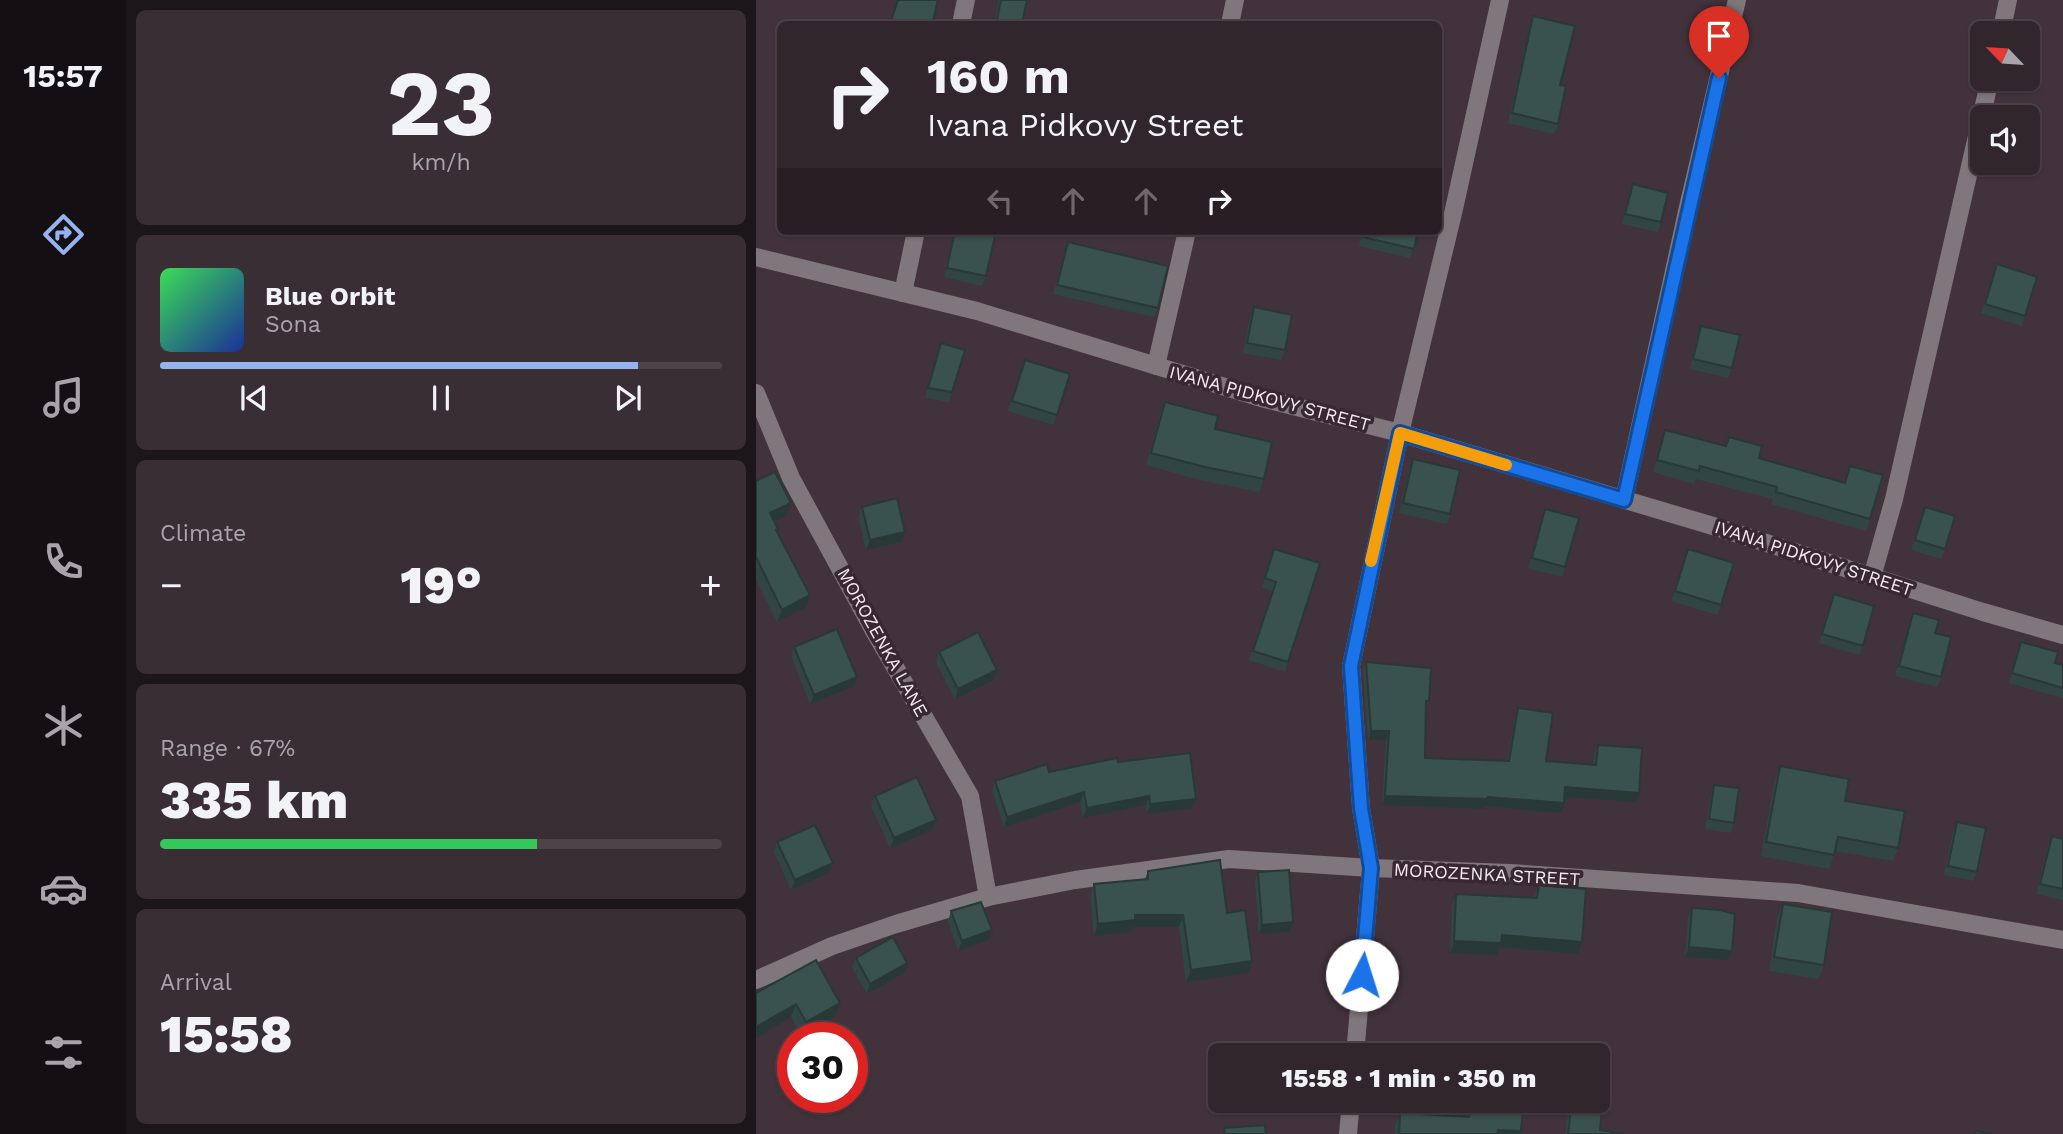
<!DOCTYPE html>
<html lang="en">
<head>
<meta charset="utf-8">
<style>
  :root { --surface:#32262d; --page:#3a2e35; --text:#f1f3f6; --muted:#a8a5aa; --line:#4d4349; --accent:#95b2f1 }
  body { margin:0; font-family:"Work Sans",sans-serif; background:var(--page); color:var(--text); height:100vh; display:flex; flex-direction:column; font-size:26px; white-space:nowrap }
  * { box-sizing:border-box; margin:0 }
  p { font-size:23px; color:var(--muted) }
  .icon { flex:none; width:38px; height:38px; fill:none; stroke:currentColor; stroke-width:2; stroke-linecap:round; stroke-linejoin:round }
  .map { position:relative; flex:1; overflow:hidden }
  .drawer { display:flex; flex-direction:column; gap:10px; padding:10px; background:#1c1519; width:630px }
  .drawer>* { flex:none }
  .guide { position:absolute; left:21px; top:21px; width:665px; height:214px; border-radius:10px; box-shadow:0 2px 5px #0004,0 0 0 2px var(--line); background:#32262d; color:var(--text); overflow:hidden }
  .needle { width:46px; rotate:295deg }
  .fabs { position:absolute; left:1214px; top:21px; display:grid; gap:14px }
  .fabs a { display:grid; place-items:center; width:70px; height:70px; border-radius:10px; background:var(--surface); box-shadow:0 2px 5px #0004,0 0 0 2px var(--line); font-size:35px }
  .speed { position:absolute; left:21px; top:1022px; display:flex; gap:14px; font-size:35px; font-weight:700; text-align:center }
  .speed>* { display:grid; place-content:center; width:91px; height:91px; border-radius:50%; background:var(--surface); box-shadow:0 2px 5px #0004,0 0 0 2px var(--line); line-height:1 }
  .speed .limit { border:10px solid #d22; background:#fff; color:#111 }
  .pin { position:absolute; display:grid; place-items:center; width:60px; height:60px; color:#fff; margin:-72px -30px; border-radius:50% 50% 50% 0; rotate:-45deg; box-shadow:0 0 7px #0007 }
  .pin .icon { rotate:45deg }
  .me { position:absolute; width:77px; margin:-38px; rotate:5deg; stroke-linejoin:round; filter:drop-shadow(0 0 5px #0008) }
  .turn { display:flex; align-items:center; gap:24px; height:147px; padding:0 35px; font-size:32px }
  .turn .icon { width:91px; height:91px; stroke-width:2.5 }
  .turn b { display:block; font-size:49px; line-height:60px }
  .lanes { display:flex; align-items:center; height:66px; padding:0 35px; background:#0003; justify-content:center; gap:35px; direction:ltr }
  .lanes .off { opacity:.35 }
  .big { font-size:52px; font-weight:800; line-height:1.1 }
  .drawer .card { flex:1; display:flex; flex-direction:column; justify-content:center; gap:10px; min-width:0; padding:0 24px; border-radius:10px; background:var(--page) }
  .drawer .dial { align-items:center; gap:0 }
  .dial b { font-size:91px; line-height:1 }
  .song { display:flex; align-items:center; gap:21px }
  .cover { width:84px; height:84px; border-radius:10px; background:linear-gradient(135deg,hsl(130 70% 55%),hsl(230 70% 35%)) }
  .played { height:7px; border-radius:4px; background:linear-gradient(90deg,var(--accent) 85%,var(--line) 85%) }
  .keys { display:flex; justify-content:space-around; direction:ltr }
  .heat { display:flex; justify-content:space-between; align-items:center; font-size:38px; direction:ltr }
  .charge { height:10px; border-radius:5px; background:linear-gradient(90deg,#34c759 67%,var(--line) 0) }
  .trip { position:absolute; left:452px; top:1043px; width:402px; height:70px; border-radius:10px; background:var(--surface); box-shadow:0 2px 5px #0004,0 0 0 2px var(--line); font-weight:800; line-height:70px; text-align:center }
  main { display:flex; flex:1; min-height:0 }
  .tabs { display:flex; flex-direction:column; width:126px; justify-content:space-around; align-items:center; background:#140f12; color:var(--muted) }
  .tabs .icon { width:49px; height:49px }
  .tabs .selected { color:var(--accent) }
  .tabs b { font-size:32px; color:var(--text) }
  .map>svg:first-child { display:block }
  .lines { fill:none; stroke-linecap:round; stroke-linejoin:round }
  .minor { stroke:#80777c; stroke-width:18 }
  .wall { fill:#314644 }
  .shaded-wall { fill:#283937 }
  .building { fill:#39514f; stroke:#283937; stroke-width:2 }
  .route-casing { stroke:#114b97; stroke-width:18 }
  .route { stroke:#1a73e8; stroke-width:12 }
  .slow { stroke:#f59e0b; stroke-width:12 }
  .labels { text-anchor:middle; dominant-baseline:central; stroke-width:7; stroke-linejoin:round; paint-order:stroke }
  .street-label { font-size:18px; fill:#f5eaf0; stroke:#382831 }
</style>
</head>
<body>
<main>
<nav class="tabs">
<b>15:57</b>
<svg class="icon selected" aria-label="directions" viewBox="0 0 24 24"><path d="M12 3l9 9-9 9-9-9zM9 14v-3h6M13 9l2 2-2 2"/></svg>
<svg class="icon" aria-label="music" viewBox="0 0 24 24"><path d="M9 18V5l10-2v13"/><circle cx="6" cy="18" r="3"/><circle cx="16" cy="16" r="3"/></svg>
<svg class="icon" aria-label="phone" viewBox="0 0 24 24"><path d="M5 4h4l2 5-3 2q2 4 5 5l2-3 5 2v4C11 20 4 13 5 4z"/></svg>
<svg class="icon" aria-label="climate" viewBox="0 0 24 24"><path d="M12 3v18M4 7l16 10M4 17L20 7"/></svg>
<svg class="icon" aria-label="car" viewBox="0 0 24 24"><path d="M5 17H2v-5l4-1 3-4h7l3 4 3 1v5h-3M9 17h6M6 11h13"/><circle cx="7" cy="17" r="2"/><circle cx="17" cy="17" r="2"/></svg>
<svg class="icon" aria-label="filters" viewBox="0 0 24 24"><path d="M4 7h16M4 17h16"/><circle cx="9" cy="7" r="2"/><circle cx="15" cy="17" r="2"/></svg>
</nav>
<section class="drawer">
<div class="card dial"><b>23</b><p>km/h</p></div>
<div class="card">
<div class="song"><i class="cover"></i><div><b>Blue Orbit</b><p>Sona</p></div></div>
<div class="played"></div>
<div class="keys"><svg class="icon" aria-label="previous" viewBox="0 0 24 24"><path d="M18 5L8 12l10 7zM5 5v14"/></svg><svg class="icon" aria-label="pause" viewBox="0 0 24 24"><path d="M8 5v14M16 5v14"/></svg><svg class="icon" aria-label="next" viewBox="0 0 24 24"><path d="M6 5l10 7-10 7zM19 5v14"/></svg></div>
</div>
<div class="card"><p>Climate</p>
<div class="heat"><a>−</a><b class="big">19°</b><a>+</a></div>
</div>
<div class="card"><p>Range · 67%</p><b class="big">335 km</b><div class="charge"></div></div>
<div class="card"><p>Arrival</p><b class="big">15:58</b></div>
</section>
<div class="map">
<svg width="1307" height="1134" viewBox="0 0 1307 1134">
  <rect width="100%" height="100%" fill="#42323c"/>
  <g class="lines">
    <g class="minor">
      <path d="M205,24L210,0"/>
      <path d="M474,24L479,0"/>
      <path d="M1245,33L1252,0"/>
      <path d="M0,257L221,311L505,398L644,433L957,526L1227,612L1307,635"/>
      <path d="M147,293L160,231"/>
      <path d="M400,366L431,231"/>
      <path d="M0,393L35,478L118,631L214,796L232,897"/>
      <path d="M868,500L932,207L981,0"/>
      <path d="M1116,577L1138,499L1234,79"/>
      <path d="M0,980L76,946L140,924L232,897L319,880L473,859L615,868L754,873L1042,893L1307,940"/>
      <path d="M599,1055L615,868L605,808L595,666L644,433L698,209L744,0"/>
      <path d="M592,1134L595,1101"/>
    </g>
  </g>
  <g class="wall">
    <path d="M243,0H271L266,24H238Z"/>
    <path d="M777,16L804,85L802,124L798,134L752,123L774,25Z"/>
    <path d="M877,184L905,222L902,232L866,224L873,194Z"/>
    <path d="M199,231L230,276L226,286L188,277Z"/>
    <path d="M607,231H662L654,258L603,246Z"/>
    <path d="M312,242L402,308L398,317L297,294Z"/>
    <path d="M1241,264L1269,316L1266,326L1225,313Z"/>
    <path d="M498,307L529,350L525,360L487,353L494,317Z"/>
    <path d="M945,326L976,368L972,378L934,369L941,336Z"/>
    <path d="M185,343L196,392L193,402L169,398Z"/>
    <path d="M269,360L301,415L297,425L252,411Z"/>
    <path d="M409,402L459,429L508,479L503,492L444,480L390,465L404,415Z"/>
    <path d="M909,430L969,446L973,437L1003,458L1088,483L1094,466L1114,519L1110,531L1015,504L1017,499L940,479L938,484L897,472Z"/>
    <path d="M657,459L694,514L691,524L643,513L653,469Z"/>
    <path d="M0,481L30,516L18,521L21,532L49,608L21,622L0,580Z"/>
    <path d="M106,507L145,542L110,550L102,516Z"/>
    <path d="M1169,507L1189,549L1185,559L1155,550Z"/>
    <path d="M789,509L809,567L806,577L772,568Z"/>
    <path d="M518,549L532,662L529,672L493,660L517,591L506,588Z"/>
    <path d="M932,549L965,605L961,615L915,601Z"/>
    <path d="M1078,594L1107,646L1103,655L1063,643Z"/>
    <path d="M1157,613L1179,633L1185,677L1181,687L1139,676Z"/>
    <path d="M1265,642L1299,663L1307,665V698L1253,683Z"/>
    <path d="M38,647L97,687L54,704L35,656Z"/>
    <path d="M183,652L241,670L238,680L199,699L180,662Z"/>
    <path d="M610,662L670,710L669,758L751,761L759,717L762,708L790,761L837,765L838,754L842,745L880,802L808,797L804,813L729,806L728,809L626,805L630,740H612L607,671Z"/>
    <path d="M362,762L440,799L436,808L391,814L390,805L327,818L324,802L248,827L236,790L239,781L293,772Z"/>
    <path d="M1024,766L1089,801L1142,848L1137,861L1079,851L1073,869L1005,856L1019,779Z"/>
    <path d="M958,785L978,823L974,833L949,829L955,794Z"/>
    <path d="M119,796L176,830L134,848L115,806Z"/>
    <path d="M1201,822L1221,872L1217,881L1188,875L1197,832Z"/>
    <path d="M1296,836L1307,839V900L1280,894L1292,846Z"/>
    <path d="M21,842L73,873L35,890L18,852Z"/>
    <path d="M392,871L471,913L492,973L430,982L423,927H377L375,932L338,936L334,896L338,884L389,879Z"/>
    <path d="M502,872L537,922L533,932L503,934L499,882Z"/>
    <path d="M783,885L826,942L822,954L744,947L741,955L694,953L696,906L700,894L778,897Z"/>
    <path d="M1027,904L1068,965L1062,979L1013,971L1021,918Z"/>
    <path d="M936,908L976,951L972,960L929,957L932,918Z"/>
    <path d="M195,911L232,940L202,951L192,921Z"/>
    <path d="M100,958L148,973L111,994L96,967Z"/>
    <path d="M60,960L79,1016L45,1035L35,1017L0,994Z"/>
    <path d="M711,1101H768L764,1134H639V1126L644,1113L710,1117Z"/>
    <path d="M814,1101H842L844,1130L868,1134H809Z"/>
  </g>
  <g class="shaded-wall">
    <path d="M35,503L30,516L9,526L14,513Z"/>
    <path d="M149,532L145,542L110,550L114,540Z"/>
    <path d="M54,595L49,608L21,622L26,610Z"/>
    <path d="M241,670L238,680L199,699L202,689Z"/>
    <path d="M101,677L97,687L54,704L58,695Z"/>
    <path d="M615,731H633L630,740H612Z"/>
    <path d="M809,787L883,793L880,802L806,797Z"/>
    <path d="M328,792L324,802L248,827L251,817Z"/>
    <path d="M393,796L390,805L327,818L331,808Z"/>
    <path d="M629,796L732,797L808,803L804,813L729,806L728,809L626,805Z"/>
    <path d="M440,799L436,808L391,814L394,804Z"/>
    <path d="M180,820L176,830L134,848L138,838Z"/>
    <path d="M77,863L73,873L35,890L39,880Z"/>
    <path d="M379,915H427L423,927H377L375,932L338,936L342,924Z"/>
    <path d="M537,922L533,932L503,934L506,925Z"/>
    <path d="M236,930L232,940L202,951L206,941Z"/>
    <path d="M746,935L826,942L822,954L744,947L741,955L694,953L698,941Z"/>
    <path d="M933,947L976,951L972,960L929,957Z"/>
    <path d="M496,961L492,973L430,982L435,970Z"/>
    <path d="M151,963L148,973L111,994L114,984Z"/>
    <path d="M84,1003L79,1016L45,1035L50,1022Z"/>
    <path d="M40,1004L35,1017L0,1038V1027Z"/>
    <path d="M742,1130L765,1131L764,1134H740Z"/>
  </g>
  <g class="building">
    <path d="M142,0H182L176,24H134Z"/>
    <path d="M245,0H271L266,24L241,20Z"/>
    <path d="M777,16L819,26L804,85L810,86L802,124L756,113Z"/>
    <path d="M877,184L912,193L905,222L869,214Z"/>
    <path d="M199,231H216L239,236L230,276L191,268Z"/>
    <path d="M608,231H662L658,249L607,237Z"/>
    <path d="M312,242L412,266L402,308L301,285Z"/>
    <path d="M1241,264L1281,277L1269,316L1229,304Z"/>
    <path d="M498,307L536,315L529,350L491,343Z"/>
    <path d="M945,326L984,335L976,368L937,359Z"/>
    <path d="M185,343L209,350L196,392L172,388Z"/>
    <path d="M269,360L314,374L301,415L256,401Z"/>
    <path d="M409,402L462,416L459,429L516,442L508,479L449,467L395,453Z"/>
    <path d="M909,430L970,446L973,437L1006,446L1003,458L1089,483L1094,466L1127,475L1114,519L1020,492L1021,487L944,466L943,471L901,460Z"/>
    <path d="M657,459L704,470L694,514L647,503Z"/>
    <path d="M19,472L35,503L14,513L22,529L20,530L54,595L26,610L0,557V481Z"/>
    <path d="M141,498L149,532L114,540L106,507Z"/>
    <path d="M1169,507L1199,516L1189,549L1159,540Z"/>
    <path d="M789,509L823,518L809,567L776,558Z"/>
    <path d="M518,549L564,563L532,662L497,651L520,582L509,578Z"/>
    <path d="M932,549L978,563L965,605L919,591Z"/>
    <path d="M1078,594L1118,606L1107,646L1066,634Z"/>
    <path d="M1157,613L1183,620L1179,633L1195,637L1185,677L1143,666Z"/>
    <path d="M81,629L101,677L58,695L38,647Z"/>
    <path d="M222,632L241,670L202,689L183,652Z"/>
    <path d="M1265,642L1302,652L1299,663L1307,665V688L1256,673Z"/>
    <path d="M610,662L675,668L673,701H670L669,758L753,761L762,708L797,713L790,761L840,765L842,745L886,748L883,793L809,787L808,803L732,797L731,799L629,796L633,731H615Z"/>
    <path d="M434,753L440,799L394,804L393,796L331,808L328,792L251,817L239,781L291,764L293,772L361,758L362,762Z"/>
    <path d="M1024,766L1093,779L1089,801L1149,811L1142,848L1082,837L1078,855L1010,842Z"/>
    <path d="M161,777L180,820L138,838L119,796Z"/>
    <path d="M958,785L983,788L978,823L953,819Z"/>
    <path d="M1201,822L1230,828L1221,872L1192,866Z"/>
    <path d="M59,825L77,863L39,880L21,842Z"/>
    <path d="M1296,836L1307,839V889L1284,884Z"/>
    <path d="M464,860L471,913L489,910L496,961L435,970L427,915H379V920L342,924L338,884L392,879V871Z"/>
    <path d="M533,870L537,922L506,925L502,872Z"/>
    <path d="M783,885L830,889L826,942L746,935L745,943L698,941L700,894L781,898Z"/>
    <path d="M225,902L236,930L206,941L195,911Z"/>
    <path d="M1027,904L1076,912L1068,965L1018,957Z"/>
    <path d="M936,908L964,910L979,914L976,951L933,947Z"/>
    <path d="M137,937L151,963L114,984L100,958Z"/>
    <path d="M60,960L84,1003L50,1022L40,1004L0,1027V993Z"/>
    <path d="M842,1098H847L844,1130L868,1134H812L816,1101H842Z"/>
    <path d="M714,1101H768L765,1131L742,1130L741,1134H643L644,1113L713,1117Z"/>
    <path d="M509,1125L510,1134H469L468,1128Z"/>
    <path d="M1220,1131L1236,1134H1219Z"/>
  </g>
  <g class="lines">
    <defs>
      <path id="route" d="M606,975L615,868L605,808L595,666L644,433L868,500L963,78"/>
    </defs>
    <use href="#route" class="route-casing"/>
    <use href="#route" class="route"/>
    <path class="slow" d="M615,561L644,433L750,465"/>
  </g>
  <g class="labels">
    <g class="street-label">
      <text transform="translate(514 398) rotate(15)">IVANA PIDKOVY STREET</text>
      <text transform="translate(1058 558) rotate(18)">IVANA PIDKOVY STREET</text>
      <text transform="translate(127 642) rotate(61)">MOROZENKA LANE</text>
      <text transform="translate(731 874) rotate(3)">MOROZENKA STREET</text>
    </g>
  </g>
</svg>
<div class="fabs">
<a><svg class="needle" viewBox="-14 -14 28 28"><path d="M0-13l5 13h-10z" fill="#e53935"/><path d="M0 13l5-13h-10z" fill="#a8a5aa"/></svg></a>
<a><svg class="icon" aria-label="sound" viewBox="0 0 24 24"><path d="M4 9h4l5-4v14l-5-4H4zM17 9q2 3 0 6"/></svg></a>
</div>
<div class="speed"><div class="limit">30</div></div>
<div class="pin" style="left:963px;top:78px;background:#d93025"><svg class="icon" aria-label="arrive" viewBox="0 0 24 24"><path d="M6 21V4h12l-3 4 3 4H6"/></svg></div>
<svg class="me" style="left:606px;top:975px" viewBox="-20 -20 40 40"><circle r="19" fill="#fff"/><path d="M0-13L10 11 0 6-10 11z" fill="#1a73e8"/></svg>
<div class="trip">15:58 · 1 min · 350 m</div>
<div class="guide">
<div class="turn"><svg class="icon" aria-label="right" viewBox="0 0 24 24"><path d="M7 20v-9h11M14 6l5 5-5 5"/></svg><div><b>160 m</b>Ivana Pidkovy Street</div></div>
<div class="lanes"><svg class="icon off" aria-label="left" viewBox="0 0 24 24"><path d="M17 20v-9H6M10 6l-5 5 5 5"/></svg><svg class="icon off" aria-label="ahead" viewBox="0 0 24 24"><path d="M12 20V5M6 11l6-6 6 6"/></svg><svg class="icon off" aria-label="ahead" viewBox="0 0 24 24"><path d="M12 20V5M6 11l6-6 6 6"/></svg><svg class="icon" aria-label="right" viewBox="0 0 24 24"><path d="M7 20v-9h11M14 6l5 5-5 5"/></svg></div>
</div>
</div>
</main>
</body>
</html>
